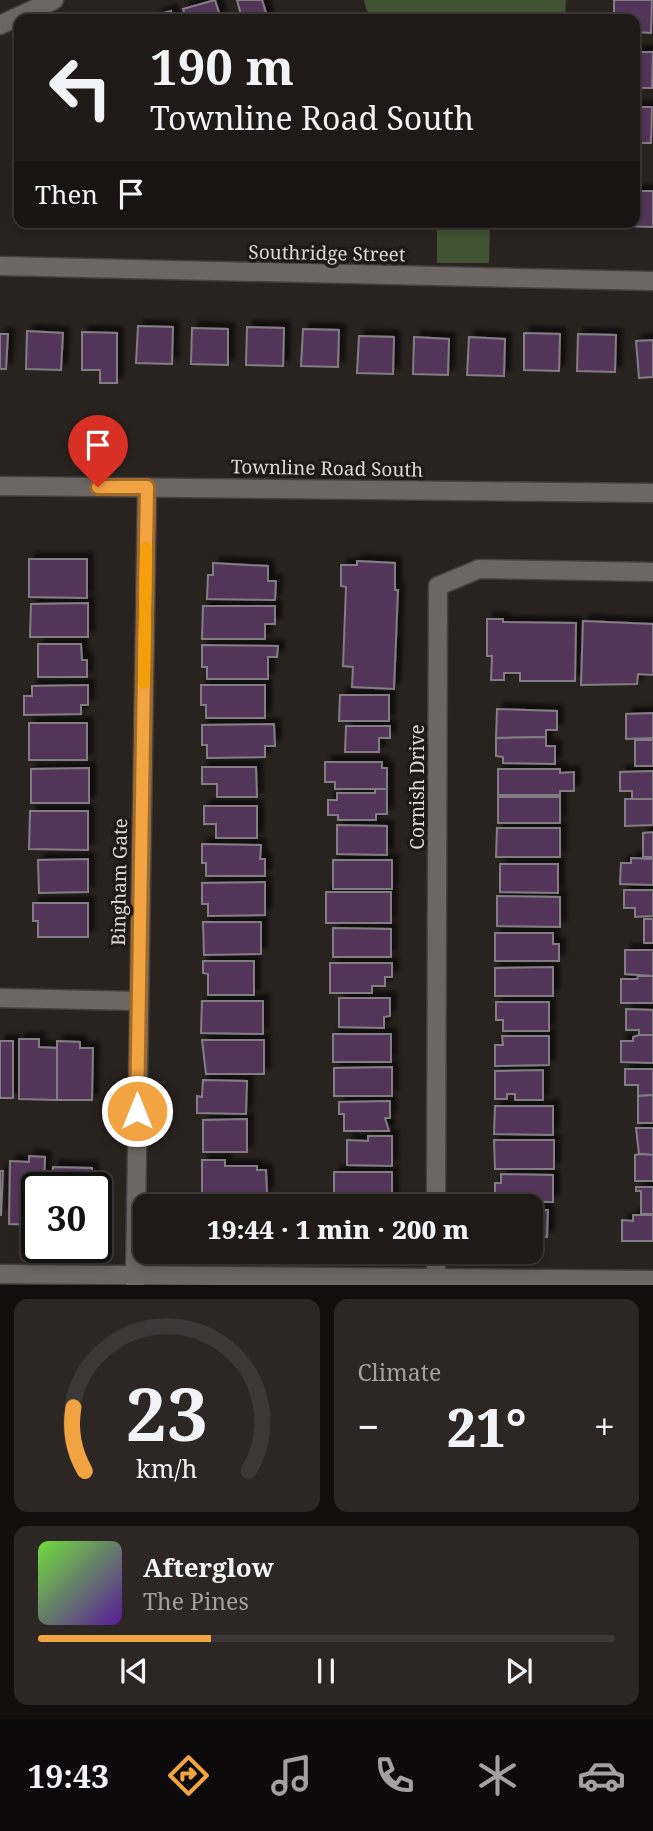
<!DOCTYPE html>
<html lang="en">
<head>
<meta charset="utf-8">
<style>
  :root { --surface:#1f1a18; --page:#2c2725; --text:#f1f3f6; --muted:#a1a1a2; --line:#3c3837; --accent:#f3a442 }
  body { margin:0; font-family:"Noto Serif",serif; background:var(--page); color:var(--text); height:100vh; display:flex; flex-direction:column; font-size:26px; white-space:nowrap }
  * { box-sizing:border-box; margin:0 }
  p { font-size:23px; color:var(--muted) }
  .icon { flex:none; width:38px; height:38px; fill:none; stroke:currentColor; stroke-width:2; stroke-linecap:round; stroke-linejoin:round }
  .map { position:relative; height:1285px; overflow:hidden }
  .sheet { display:flex; flex-direction:column; gap:14px; padding:14px; background:#110e0d; flex:1 }
  .sheet>* { flex:none }
  .guide { position:absolute; left:14px; top:14px; width:626px; height:214px; border-radius:14px; box-shadow:0 4px 10px #0003,0 0 0 2px var(--line); background:#1f1a18; color:var(--text); overflow:hidden }
  .speed { position:absolute; left:21px; top:1172px; display:flex; gap:14px; font-size:35px; font-weight:700; text-align:center }
  .speed>* { display:grid; place-content:center; width:91px; height:91px; border-radius:50%; background:var(--surface); box-shadow:0 4px 10px #0003,0 0 0 2px var(--line); line-height:1 }
  .speed .limit { border:4px solid #111; border-radius:10px; background:#fff; color:#111 }
  .pin { position:absolute; display:grid; place-items:center; width:60px; height:60px; color:#fff; margin:-72px -30px; border-radius:50% 50% 50% 0; rotate:-45deg; box-shadow:0 0 7px #0007 }
  .pin .icon { rotate:45deg }
  .me { position:absolute; width:77px; margin:-38px; rotate:0deg; stroke-linejoin:round; filter:drop-shadow(0 0 5px #0008) }
  .turn { display:flex; align-items:center; gap:24px; height:147px; padding:0 21px; font-size:32px }
  .turn .icon { width:91px; height:91px; stroke-width:2.5 }
  .turn b { display:block; font-size:49px; line-height:60px }
  .then { display:flex; align-items:center; height:66px; padding:0 21px; background:#0003; gap:14px; font-size:26px }
  .big { font-size:52px; font-weight:800; line-height:1.1 }
  .sheet .tile { flex:1; display:flex; flex-direction:column; justify-content:center; gap:10px; min-width:0; padding:0 24px; border-radius:14px; background:var(--page) }
  .sheet .dial { align-items:center; gap:0 }
  .dial svg { height:182px; overflow:visible; fill:none; stroke:var(--line); stroke-width:7; stroke-linecap:round; text-anchor:middle }
  .dial text { fill:var(--text); stroke:none }
  .song { display:flex; align-items:center; gap:21px }
  .cover { width:84px; height:84px; border-radius:10px; background:linear-gradient(135deg,hsl(100 70% 55%),hsl(270 70% 35%)) }
  .played { height:7px; border-radius:4px; background:linear-gradient(90deg,var(--accent) 30%,var(--line) 30%) }
  .keys { display:flex; justify-content:space-around; direction:ltr }
  .heat { display:flex; justify-content:space-between; align-items:center; font-size:38px; direction:ltr }
  .sheet .tiles { flex:1; display:grid; gap:14px; grid-template-columns:1fr 1fr }
  .tile:last-child { grid-column:span 2 }
  .trip { position:absolute; left:133px; top:1194px; width:410px; height:70px; border-radius:14px; background:var(--surface); box-shadow:0 4px 10px #0003,0 0 0 2px var(--line); font-weight:800; line-height:70px; text-align:center }
  .dock { display:flex; height:112px; justify-content:space-around; align-items:center; background:#0c0a0a; color:var(--muted) }
  .dock .icon { width:49px; height:49px }
  .dock .current { color:var(--accent) }
  .dock b { font-size:32px; color:var(--text) }
  .map>svg:first-child { display:block }
  .green { fill:#405433 }
  .building { fill:#52355a; stroke:#827d83; stroke-width:2; filter:url(#shadow) }
  .lines { fill:none; stroke-linecap:round; stroke-linejoin:round }
  .minor-casing { stroke:#46413f; stroke-width:21 }
  .minor { stroke:#6d6763; stroke-width:18 }
  .route-casing { stroke:#9e6b2b; stroke-width:18 }
  .route { stroke:#f3a442; stroke-width:12 }
  .slow { stroke:#f59e0b; stroke-width:12 }
  .labels { text-anchor:middle; dominant-baseline:central; stroke-width:7; stroke-linejoin:round; paint-order:stroke }
  .street-label { font-size:19px; fill:#dcd8d6; stroke:#1f1a17 }
</style>
</head>
<body>
<div class="map">
<svg width="653" height="1285" viewBox="0 0 653 1285">
  <defs>
    <filter id="shadow"><feDropShadow dx="6" dy="-6" stdDeviation="2" flood-color="#0009"/></filter>
  </defs>
  <rect width="100%" height="100%" fill="#292320"/>
  <g class="green">
    <path d="M364,0H566L565,19H369Z"/>
    <path d="M437,222H490L489,263H437Z"/>
  </g>
  <g class="building">
    <path d="M215,0L221,19H186L183,9Z"/>
    <path d="M237,0H262L268,19H242Z"/>
    <path d="M614,0H652L651,33L635,32V19H614Z"/>
    <path d="M171,11L173,19H158L156,15Z"/>
    <path d="M635,52H653L652,88H635Z"/>
    <path d="M635,107H652L651,143H635Z"/>
    <path d="M635,191H653V227L615,226V222H635Z"/>
    <path d="M41,222H79V227L41,226Z"/>
    <path d="M491,222H536V225Z"/>
    <path d="M558,222H593V227L557,226Z"/>
    <path d="M138,326L173,327L172,364L136,363Z"/>
    <path d="M247,327L284,328L283,366L246,365Z"/>
    <path d="M192,328L228,329V365L191,364Z"/>
    <path d="M303,329L339,330L338,367L301,366Z"/>
    <path d="M27,331L63,333L61,370L26,369Z"/>
    <path d="M82,332L117,333V383H100V370H82Z"/>
    <path d="M524,333L560,334L559,371L524,370Z"/>
    <path d="M0,334H8L6,369H0Z"/>
    <path d="M578,334L616,335L615,372L577,371Z"/>
    <path d="M359,336L394,337L393,374L357,373Z"/>
    <path d="M414,337L449,339L448,375L413,374Z"/>
    <path d="M469,337L505,339L504,376L467,375Z"/>
    <path d="M653,340V377L639,378L636,341Z"/>
    <path d="M29,559H87V598L29,597Z"/>
    <path d="M357,561L395,563V590H398L394,689L352,687L353,667L343,666L346,587L341,586V565H357Z"/>
    <path d="M213,563L268,566V581H276L275,600L207,599L208,575H213Z"/>
    <path d="M88,603V637H30L31,604Z"/>
    <path d="M203,606H275V624H265V639H202Z"/>
    <path d="M487,619H503V622L576,623L575,681H520V673H504V680H491L492,656H487Z"/>
    <path d="M583,621L653,624V675L638,674L637,684L581,685Z"/>
    <path d="M38,644H81L82,660H87V677H38Z"/>
    <path d="M202,645L278,646L277,657H268V679H207V667H202Z"/>
    <path d="M88,685V705H81V714L24,715V696H32V686Z"/>
    <path d="M201,685H265V718H206V705H201Z"/>
    <path d="M340,695H389V721H339Z"/>
    <path d="M497,709L557,711V730H546V737L496,738Z"/>
    <path d="M653,713V738L626,739V714Z"/>
    <rect x="29" y="723" width="58" height="37"/>
    <path d="M274,724L275,746H265V757L207,758V745H202V725Z"/>
    <path d="M346,726H390V738H379V752H345Z"/>
    <path d="M546,737V746H555V764L503,763V757L496,756V738Z"/>
    <rect x="635" y="740" width="18" height="26"/>
    <path d="M325,762H382V768H387V789H335V782H325Z"/>
    <path d="M202,767H256L257,797H217V784H202Z"/>
    <path d="M89,768V803H31V769Z"/>
    <path d="M498,769H560V773L574,772V791H560V795H498Z"/>
    <path d="M653,771V799H632V791H620V772Z"/>
    <path d="M375,789H387V814H376V820H338V815H328V800H337V793H375Z"/>
    <rect x="498" y="797" width="62" height="26"/>
    <path d="M625,799H653V825L625,826Z"/>
    <path d="M204,806H257V838H216V824H204Z"/>
    <path d="M30,811H88V850L29,849Z"/>
    <path d="M337,825L387,826V855L337,854Z"/>
    <path d="M497,828H560V857H496Z"/>
    <path d="M653,832V857H643V833Z"/>
    <path d="M202,844L261,845L260,859H265V876H206V863H202Z"/>
    <path d="M631,858L653,859V885L620,884L621,863H631Z"/>
    <path d="M88,859V892L39,893L38,860Z"/>
    <rect x="333" y="860" width="59" height="29"/>
    <path d="M500,864H558V893L500,892Z"/>
    <path d="M265,882V915L208,916V904H202V883Z"/>
    <path d="M624,890H653V916L635,917V908H624Z"/>
    <rect x="326" y="892" width="65" height="31"/>
    <path d="M497,896L560,897V927L497,926Z"/>
    <path d="M33,903H88V937H38V921H33Z"/>
    <rect x="644" y="919" width="9" height="24"/>
    <path d="M203,922H261V954L204,955Z"/>
    <path d="M333,928L391,929V957H333Z"/>
    <path d="M495,933H553V944H559V961H495Z"/>
    <path d="M625,950H653V976L625,974Z"/>
    <path d="M203,961H254V995H208V974L203,973Z"/>
    <path d="M330,963H392V977H385V986H372V993H330Z"/>
    <path d="M553,967V996H495V968Z"/>
    <path d="M638,976H653V1003H621V979H637Z"/>
    <path d="M339,998H390V1016L384,1017V1028L339,1027Z"/>
    <path d="M202,1001H263V1034L201,1033Z"/>
    <path d="M496,1002H549V1031H503V1020H496Z"/>
    <path d="M626,1009L653,1010V1035H639V1030H626Z"/>
    <rect x="333" y="1034" width="58" height="28"/>
    <path d="M639,1035H653V1063L621,1062V1041H633V1037Z"/>
    <path d="M502,1036H549V1065L495,1066V1045H503Z"/>
    <path d="M19,1039H39V1047L57,1048V1100L19,1099Z"/>
    <path d="M202,1040H264V1074H206Z"/>
    <rect x="0" y="1041" width="13" height="57"/>
    <path d="M57,1041L80,1042V1048H93L92,1100H57Z"/>
    <path d="M392,1067V1096H334V1068Z"/>
    <path d="M625,1069H653V1095L638,1096V1085H625Z"/>
    <path d="M543,1070V1100H515V1094H507V1099H495V1071Z"/>
    <path d="M203,1080L247,1081L246,1114L197,1113V1096L202,1097Z"/>
    <path d="M653,1095V1123H638V1096Z"/>
    <path d="M390,1101V1118H385L389,1131H344V1114H339V1102Z"/>
    <path d="M495,1106H553V1135L494,1134Z"/>
    <path d="M247,1119V1152H203V1120Z"/>
    <path d="M636,1128H653V1155L639,1154Z"/>
    <path d="M368,1136H392V1166L347,1165V1140L368,1141Z"/>
    <path d="M494,1140H554V1169H495Z"/>
    <path d="M639,1154L653,1155V1181H635V1155Z"/>
    <path d="M29,1156L45,1157L44,1188H37V1225L9,1224L10,1161L29,1162Z"/>
    <path d="M202,1160H225V1166H257V1170H266L267,1193H202Z"/>
    <path d="M53,1167L92,1168L91,1188H52Z"/>
    <path d="M0,1171H3L1,1215H0Z"/>
    <rect x="334" y="1172" width="58" height="28"/>
    <path d="M501,1174L553,1175V1202L495,1201V1183H501Z"/>
    <path d="M636,1187H653V1214H641V1191H636Z"/>
    <rect x="206" y="1199" width="62" height="7"/>
    <path d="M530,1210H548L547,1237L530,1236Z"/>
    <path d="M633,1215H653V1241H622V1220L633,1221Z"/>
  </g>
  <g class="lines">
    <defs>
      <g id="minor">
        <path d="M0,25L54,0"/>
        <path d="M0,266L653,281"/>
        <path d="M0,486L653,493"/>
        <path d="M0,998L138,1001"/>
        <path d="M436,1206L438,586L479,569L653,572"/>
        <path d="M0,1274L653,1280"/>
        <path d="M436,1276V1251"/>
        <path d="M135,1285L147,487"/>
      </g>
    </defs>
    <use href="#minor" class="minor-casing"/>
    <use href="#minor" class="minor"/>
  </g>
  <g class="lines">
    <defs>
      <path id="route" d="M98,487H147L137,1111"/>
    </defs>
    <use href="#route" class="route-casing"/>
    <use href="#route" class="route"/>
    <path class="slow" d="M144,683L146,548"/>
  </g>
  <g class="labels">
    <g class="street-label">
      <text transform="translate(327 253) rotate(1)">Southridge Street</text>
      <text transform="translate(327 468) rotate(1)">Townline Road South</text>
      <text transform="translate(417 787) rotate(-90)">Cornish Drive</text>
      <text transform="translate(119 882) rotate(-89)">Bingham Gate</text>
    </g>
  </g>
</svg>
<div class="speed"><div class="limit">30</div></div>
<div class="pin" style="left:98px;top:487px;background:#d93025"><svg class="icon" aria-label="arrive" viewBox="0 0 24 24"><path d="M6 21V4h12l-3 4 3 4H6"/></svg></div>
<svg class="me" style="left:137px;top:1111px" viewBox="-20 -20 40 40"><circle r="17" fill="#f3a442" stroke="#fff" stroke-width="3"/><path d="M0-11L8 9 0 5-8 9z" fill="#fff"/></svg>
<div class="trip">19:44 · 1 min · 200 m</div>
<div class="guide">
<div class="turn"><svg class="icon" aria-label="left" viewBox="0 0 24 24"><path d="M17 20v-9H6M10 6l-5 5 5 5"/></svg><div><b>190 m</b>Townline Road South</div></div>
<div class="then">Then<svg class="icon" aria-label="arrive" viewBox="0 0 24 24"><path d="M6 21V4h12l-3 4 3 4H6"/></svg></div>
</div>
</div>
<section class="sheet">
<div class="tiles">
<div class="tile dial"><svg viewBox="0 0 100 80">
<path d="M14 69A42 42 0 1 1 86 69"/>
<path d="M14 69A42 42 0 0 1 9 41" stroke="#f3a442"/>
<text x="50" y="56" font-size="32" font-weight="700">23</text>
<text x="50" y="72" font-size="11">km/h</text>
</svg></div>
<div class="tile"><p>Climate</p>
<div class="heat"><a>−</a><b class="big">21°</b><a>+</a></div>
</div>
<div class="tile">
<div class="song"><i class="cover"></i><div><b>Afterglow</b><p>The Pines</p></div></div>
<div class="played"></div>
<div class="keys"><svg class="icon" aria-label="previous" viewBox="0 0 24 24"><path d="M18 5L8 12l10 7zM5 5v14"/></svg><svg class="icon" aria-label="pause" viewBox="0 0 24 24"><path d="M8 5v14M16 5v14"/></svg><svg class="icon" aria-label="next" viewBox="0 0 24 24"><path d="M6 5l10 7-10 7zM19 5v14"/></svg></div>
</div>
</div>
</section>
<nav class="dock">
<b>19:43</b>
<svg class="icon current" aria-label="directions" viewBox="0 0 24 24"><path d="M12 3l9 9-9 9-9-9zM9 14v-3h6M13 9l2 2-2 2"/></svg>
<svg class="icon" aria-label="music" viewBox="0 0 24 24"><path d="M9 18V5l10-2v13"/><circle cx="6" cy="18" r="3"/><circle cx="16" cy="16" r="3"/></svg>
<svg class="icon" aria-label="phone" viewBox="0 0 24 24"><path d="M5 4h4l2 5-3 2q2 4 5 5l2-3 5 2v4C11 20 4 13 5 4z"/></svg>
<svg class="icon" aria-label="climate" viewBox="0 0 24 24"><path d="M12 3v18M4 7l16 10M4 17L20 7"/></svg>
<svg class="icon" aria-label="car" viewBox="0 0 24 24"><path d="M5 17H2v-5l4-1 3-4h7l3 4 3 1v5h-3M9 17h6M6 11h13"/><circle cx="7" cy="17" r="2"/><circle cx="17" cy="17" r="2"/></svg>
</nav>
</body>
</html>
